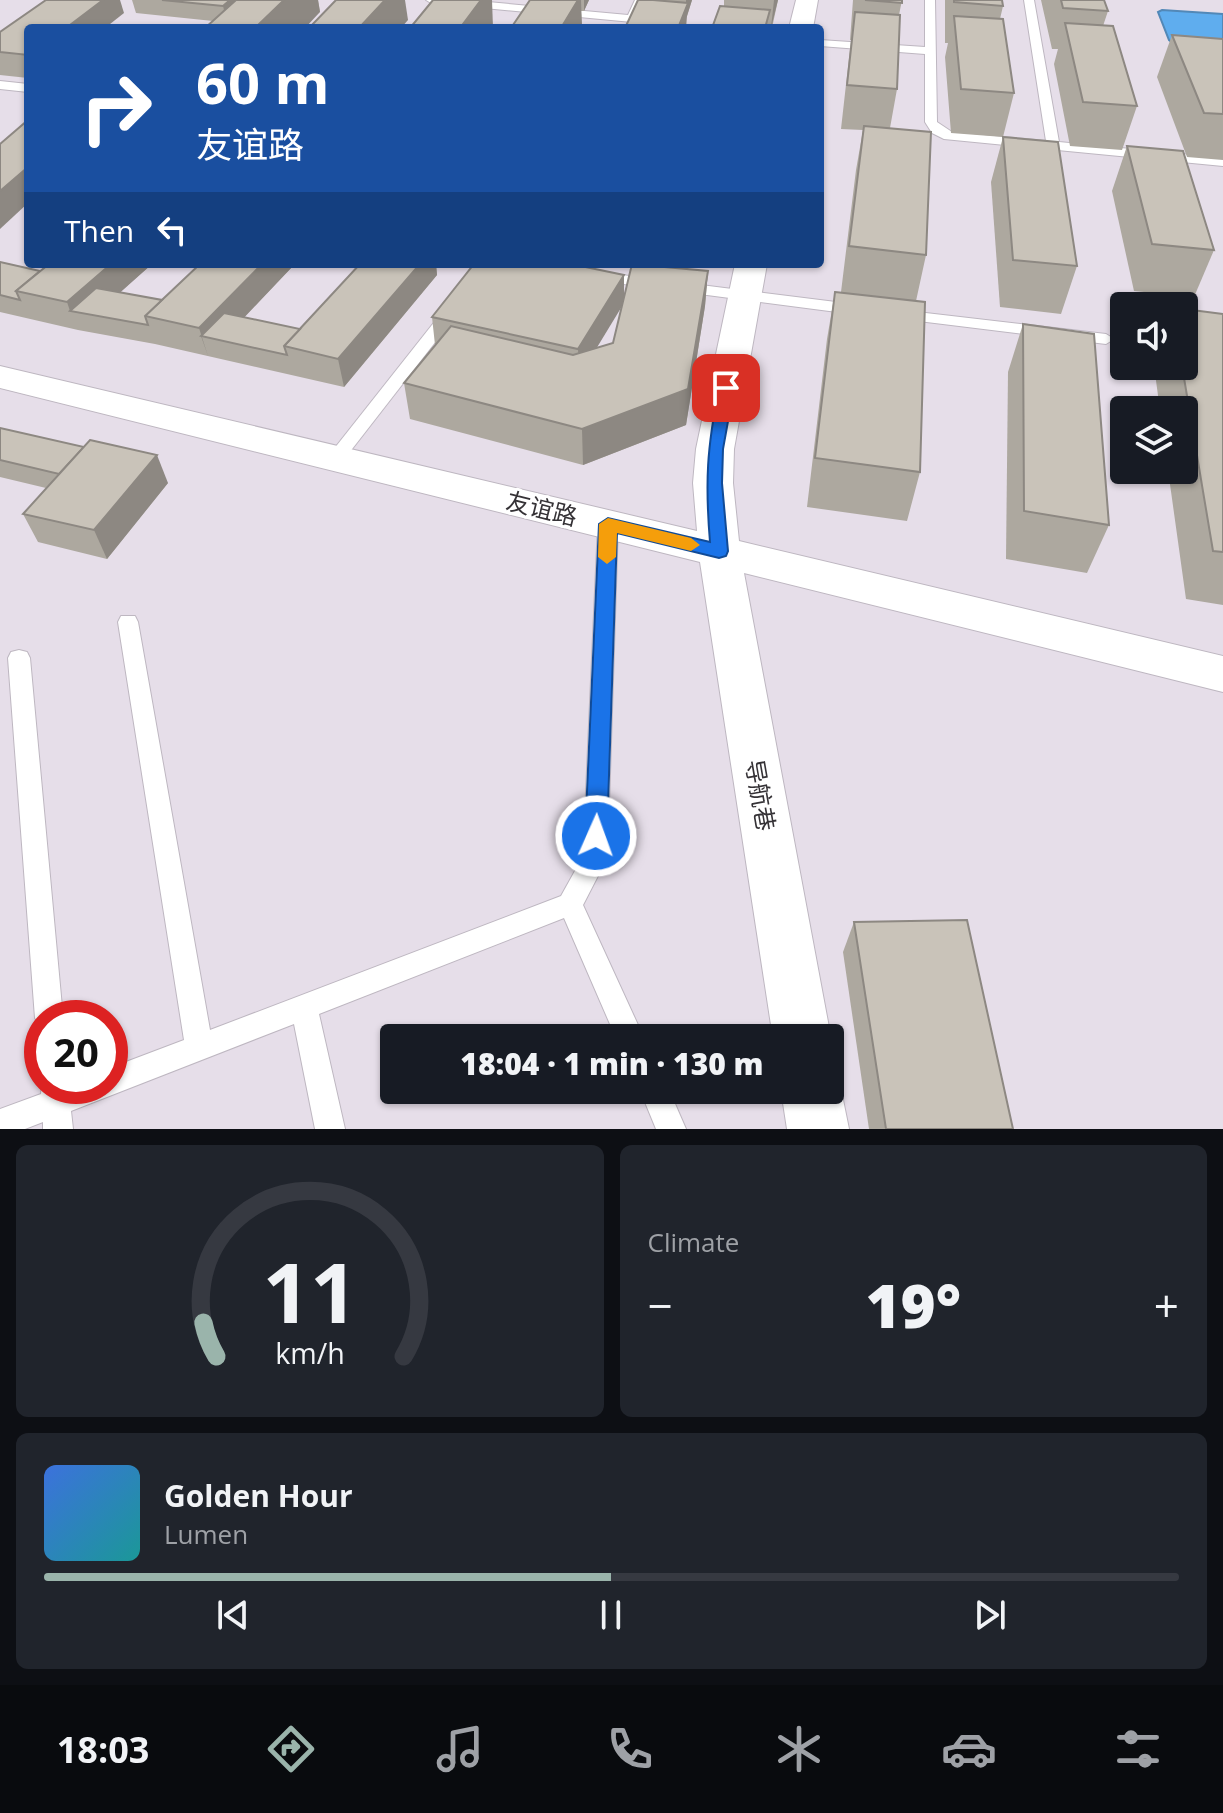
<!DOCTYPE html>
<html lang="en">
<head>
<meta charset="utf-8">
<style>
  :root { --surface:#171b24; --page:#20242c; --text:#f1f3f6; --muted:#9ea1a6; --line:#363941; --accent:#9ab4ab }
  body { margin:0; font-family:"Open Sans","Noto Sans SC",sans-serif; background:var(--page); color:var(--text); height:100vh; display:flex; flex-direction:column; font-size:30px; white-space:nowrap }
  * { box-sizing:border-box; margin:0 }
  p { font-size:26px; color:var(--muted) }
  .icon { flex:none; width:44px; height:44px; fill:none; stroke:currentColor; stroke-width:2; stroke-linecap:round; stroke-linejoin:round }
  .map { position:relative; height:1129px; overflow:hidden }
  .side { display:flex; flex-direction:column; gap:16px; padding:16px; background:#0d0f14; flex:1 }
  .side>* { flex:none }
  .top-card { position:absolute; left:24px; top:24px; width:800px; height:244px; border-radius:8px; box-shadow:0 2px 6px #0004; background:#1a4fa0; color:#fff; overflow:hidden }
  .tools { position:absolute; left:1110px; top:292px; display:grid; gap:16px }
  .tools a { display:grid; place-items:center; width:88px; height:88px; border-radius:8px; background:var(--surface); box-shadow:0 2px 6px #0004; font-size:40px }
  .speed { position:absolute; left:24px; top:1000px; display:flex; gap:16px; font-size:40px; font-weight:700; text-align:center }
  .speed>* { display:grid; place-content:center; width:104px; height:104px; border-radius:50%; background:var(--surface); box-shadow:0 2px 6px #0004; line-height:1 }
  .speed .limit { border:12px solid #d22; background:#fff; color:#111 }
  .pin { position:absolute; display:grid; place-items:center; width:68px; height:68px; color:#fff; margin:-34px; border-radius:16px; box-shadow:0 4px 12px #0006 }
  .me { position:absolute; width:88px; margin:-44px; rotate:2deg; stroke-linejoin:round; filter:drop-shadow(0 0 6px #0008) }
  .turn { display:flex; align-items:center; gap:28px; height:168px; padding:0 40px; font-size:36px }
  .turn .icon { width:104px; height:104px; stroke-width:2.5 }
  .turn b { display:block; font-size:56px; line-height:68px }
  .then { display:flex; align-items:center; height:76px; padding:0 40px; background:#0003; gap:16px; font-size:30px }
  .big { font-size:60px; font-weight:800; line-height:1.1 }
  .side .widget { flex:1; display:flex; flex-direction:column; justify-content:center; gap:12px; min-width:0; padding:0 28px; border-radius:12px; background:var(--page) }
  .side .dial { align-items:center; gap:0 }
  .dial svg { height:208px; overflow:visible; fill:none; stroke:var(--line); stroke-width:7; stroke-linecap:round; text-anchor:middle }
  .dial text { fill:var(--text); stroke:none }
  .song { display:flex; align-items:center; gap:24px }
  .cover { width:96px; height:96px; border-radius:12px; background:linear-gradient(135deg,hsl(220 70% 55%),hsl(180 70% 35%)) }
  .played { height:8px; border-radius:4px; background:linear-gradient(90deg,var(--accent) 50%,var(--line) 50%) }
  .keys { display:flex; justify-content:space-around; direction:ltr }
  .heat { display:flex; justify-content:space-between; align-items:center; font-size:44px; direction:ltr }
  .side .tiles { flex:1; display:grid; gap:16px; grid-template-columns:1fr 1fr }
  .widget:last-child { grid-column:span 2 }
  .trip { position:absolute; left:380px; top:1024px; width:464px; height:80px; border-radius:8px; background:var(--surface); box-shadow:0 2px 6px #0004; font-weight:800; line-height:80px; text-align:center }
  .dock { display:flex; height:128px; justify-content:space-around; align-items:center; background:#090b0e; color:var(--muted) }
  .dock .icon { width:56px; height:56px }
  .dock .selected { color:var(--accent) }
  .dock b { font-size:36px; color:var(--text) }
  .map>svg:first-child { display:block }
  .water { fill:#5fadee; stroke:#5288b7; stroke-width:2 }
  .lines { fill:none; stroke-linecap:round; stroke-linejoin:round }
  .lane-casing { stroke:#beb7c1; stroke-width:2 }
  .street-casing { stroke:#beb7c1; stroke-width:2 }
  .lane { fill:#fff; fill-rule:evenodd }
  .street { fill:#fff; fill-rule:evenodd }
  .wall { fill:#ada89f; fill-rule:evenodd }
  .shaded-wall { fill:#8d8882 }
  .building { fill:#c9c3b9; stroke:#8d8882; stroke-width:2 }
  .route { fill:#1a73e8; stroke:#114b97; stroke-width:2 }
  .slow { fill:#f59e0b }
  .labels { text-anchor:middle; dominant-baseline:central; stroke-width:6; stroke-linejoin:round; paint-order:stroke }
  .street-label { font-size:24px; fill:#353236; stroke:#fff }
</style>
</head>
<body>
<div class="map">
<svg width="1223" height="1129" viewBox="0 0 1223 1129">
  <rect width="100%" height="100%" fill="#e6dee9"/>
  <path class="water" d="M1162,10L1223,14V50L1177,46L1169,40L1158,12Z"/>
  <g class="lines">
    <defs>
      <g id="lane">
        <path d="M426,0H466L628,15L635,0H645L638,19L632,22L431,3Z"/>
        <path d="M925,0H935L937,122L952,132L1046,141L1024,0H1034L1059,142L1223,158V166L944,139L932,133L925,122V54L820,46V40L925,47Z"/>
        <path d="M0,81L28,84V92L0,89Z"/>
        <path d="M598,272L860,305L868,310L860,315L593,280V274Z"/>
        <path d="M449,309L457,314L342,462H330L327,458L330,454L443,311Z"/>
        <path d="M900,310L1106,334L1114,339L1106,344L894,318L892,315Z"/>
        <path d="M608,517L618,524L608,836L600,872L583,905L644,1038H616L564,918L319,1014L345,1129H315L294,1024L71,1111L73,1129H43V1122L25,1129H0V1109L41,1094L42,1083V1086H110V1068L184,1040L118,622L121,616H135L138,622L210,1030L561,896L576,869L584,836L598,524Z"/>
        <path d="M19,650L27,652L30,658L63,1018H42V1029L35,1018L8,658L11,652Z"/>
        <path d="M640,1090H669L686,1129H656Z"/>
      </g>
      <g id="street">
        <path d="M796,0H818L813,28H789Z"/>
        <path d="M735,264H767L734,449L733,483L739,541L1223,656V692L744,573L831,1038L830,1041V1038H773L700,562L0,388V366L697,531L693,483L696,449Z"/>
        <path d="M830,1068L841,1090L849,1129H787L781,1090H830Z"/>
      </g>
    </defs>
    <use href="#lane" class="lane-casing"/>
    <use href="#street" class="street-casing"/>
    <use href="#lane" class="lane"/>
    <use href="#street" class="street"/>
  </g>
  <g class="wall">
    <path d="M132,0H318L320,12L213,21L136,13Z"/>
    <path d="M530,0H589L584,11H581L582,28H511Z"/>
    <path d="M638,0H692L687,16Z"/>
    <path d="M724,0H778L772,28H712L724,6Z"/>
    <path d="M853,0H902L899,15L897,89L890,128L926,255L916,301L920,472L907,521L807,507L827,339L835,292H841L856,170L863,130L841,129L851,40H850Z"/>
    <path d="M945,0H1002L1003,6L1000,19L1014,93L1003,137L951,133L945,57L948,43H945Z"/>
    <path d="M1041,0H1104L1108,11L1103,26L1137,106L1122,150L1070,146L1054,64L1058,49H1052Z"/>
    <path d="M124,13L28,28V78L0,75V32Z"/>
    <path d="M1172,35L1223,39V160L1187,157L1157,77Z"/>
    <path d="M1003,137L1077,266L1061,314L1000,307L991,182Z"/>
    <path d="M1127,146L1214,250L1194,297L1134,291L1112,191Z"/>
    <path d="M0,262L40,271L49,264H152L120,292L162,300L200,264H293V266L244,317L300,329L360,264H436L437,275L344,387L155,344L78,330L0,312Z"/>
    <path d="M708,271L705,306L686,425L583,465L410,419L404,383L435,345L432,317L624,275V299ZM622,305L613,343L596,348Z"/>
    <path d="M1223,314V605L1186,599L1168,470H1184V410H1160L1154,366H1184Z"/>
    <path d="M1023,324L1109,525L1087,573L1006,559L1008,372Z"/>
    <path d="M0,428L168,483L107,559L38,542L23,514L46,488L0,477Z"/>
    <path d="M854,922L1013,1129H869L843,952Z"/>
  </g>
  <g class="shaded-wall">
    <path d="M103,0H120L124,13L105,28H66Z"/>
    <path d="M230,0H246L227,22L223,6Z"/>
    <path d="M284,0H318L320,12L305,28H255Z"/>
    <path d="M385,0H405L408,20L401,28H359Z"/>
    <path d="M481,0H492L493,28H460Z"/>
    <path d="M578,0H581L582,28H561Z"/>
    <path d="M584,0H589L584,11Z"/>
    <path d="M686,0H692L687,16L686,28H678L686,7Z"/>
    <path d="M774,0H778L771,28Z"/>
    <path d="M28,167V203L0,229V191Z"/>
    <path d="M111,264H152L95,315L70,311L67,302Z"/>
    <path d="M262,264H293V266L222,341L201,336L208,356L199,328Z"/>
    <path d="M420,264H436L437,275L344,387L338,359Z"/>
    <path d="M708,271L705,306L686,425L583,465L582,429Z"/>
    <path d="M624,275V303L579,377L578,349Z"/>
    <path d="M157,455L168,483L107,559L94,530Z"/>
  </g>
  <g class="building">
    <path d="M46,0H103L66,28H28V55L0,52V32Z"/>
    <path d="M162,0H230L223,6Z"/>
    <path d="M236,0H284L255,28H205Z"/>
    <path d="M336,0H385L359,28H309Z"/>
    <path d="M433,0H481L460,28H410Z"/>
    <path d="M530,0H578L561,28H511Z"/>
    <path d="M638,0H653L688,3L678,28H625Z"/>
    <path d="M865,0H902V3Z"/>
    <path d="M954,0H1002L1003,6L954,2Z"/>
    <path d="M1061,0H1104L1108,11L1063,8Z"/>
    <path d="M720,6L770,10L765,28H712Z"/>
    <path d="M855,12L900,15L897,89L847,85Z"/>
    <path d="M954,16L1003,19L1014,93L961,89Z"/>
    <path d="M1065,23L1113,26L1137,106L1083,102Z"/>
    <path d="M1172,35L1223,39V114L1204,113Z"/>
    <path d="M28,120V167L0,191V144Z"/>
    <path d="M864,126L931,132L926,255L849,246Z"/>
    <path d="M1003,137L1058,142L1077,266L1013,260Z"/>
    <path d="M1127,146L1183,151L1214,250L1152,244Z"/>
    <path d="M0,262L40,271L16,291L20,300L0,295Z"/>
    <path d="M49,264H111L67,302L16,291Z"/>
    <path d="M200,264H262L199,328L145,316Z"/>
    <path d="M360,264H420L338,359L284,346Z"/>
    <path d="M474,264H571L624,275L578,349L432,317Z"/>
    <path d="M632,264L708,271L688,389L582,429L404,383L451,326L573,355L613,343Z"/>
    <path d="M96,288L162,300L145,316L148,325L70,311Z"/>
    <path d="M835,292L925,302L920,472L815,458Z"/>
    <path d="M1184,309L1223,314V552L1213,551L1182,366H1184Z"/>
    <path d="M224,313L300,329L284,346L287,355L201,336Z"/>
    <path d="M1023,324L1094,334L1109,525L1024,511Z"/>
    <path d="M0,428L84,447L59,474L0,460Z"/>
    <path d="M90,440L157,455L94,530L23,514Z"/>
    <path d="M967,920L1013,1129H886L854,922Z"/>
  </g>
  <path class="route" d="M726,383L734,388L723,449L722,483L728,551L726,556L719,558L617,533L607,836L604,843L596,846L588,843L585,836L599,524L608,518L710,542C705,482 707,448 719,388Z"/>
  <path class="slow" d="M608,518L691,538L700,545L691,551L617,533L616,557L607,564L598,557L599,524Z"/>
  <g class="labels">
    <g class="street-label">
      <text transform="translate(542 508) rotate(14)">友谊路</text>
      <text transform="translate(761 795) rotate(80)">导航巷</text>
    </g>
  </g>
</svg>
<div class="tools">
<a><svg class="icon" aria-label="sound" viewBox="0 0 24 24"><path d="M4 9h4l5-4v14l-5-4H4zM17 9q2 3 0 6"/></svg></a>
<a><svg class="icon" aria-label="layers" viewBox="0 0 24 24"><path d="M12 4l9 5-9 5-9-5zM3 14l9 5 9-5"/></svg></a>
</div>
<div class="speed"><div class="limit">20</div></div>
<div class="pin" style="left:726px;top:388px;background:#d93025"><svg class="icon" aria-label="arrive" viewBox="0 0 24 24"><path d="M6 21V4h12l-3 4 3 4H6"/></svg></div>
<svg class="me" style="left:596px;top:836px" viewBox="-20 -20 40 40"><circle r="17" fill="#1a73e8" stroke="#fff" stroke-width="3"/><path d="M0-11L8 9 0 5-8 9z" fill="#fff"/></svg>
<div class="trip">18:04 · 1 min · 130 m</div>
<div class="top-card">
<div class="turn"><svg class="icon" aria-label="right" viewBox="0 0 24 24"><path d="M7 20v-9h11M14 6l5 5-5 5"/></svg><div><b>60 m</b>友谊路</div></div>
<div class="then">Then<svg class="icon" aria-label="left" viewBox="0 0 24 24"><path d="M17 20v-9H6M10 6l-5 5 5 5"/></svg></div>
</div>
</div>
<section class="side">
<div class="tiles">
<div class="widget dial"><svg viewBox="0 0 100 80">
<path d="M14 69A42 42 0 1 1 86 69"/>
<path d="M14 69A42 42 0 0 1 9 56" stroke="#9ab4ab"/>
<text x="50" y="56" font-size="32" font-weight="700">11</text>
<text x="50" y="72" font-size="11">km/h</text>
</svg></div>
<div class="widget"><p>Climate</p>
<div class="heat"><a>−</a><b class="big">19°</b><a>+</a></div>
</div>
<div class="widget">
<div class="song"><i class="cover"></i><div><b>Golden Hour</b><p>Lumen</p></div></div>
<div class="played"></div>
<div class="keys"><svg class="icon" aria-label="previous" viewBox="0 0 24 24"><path d="M18 5L8 12l10 7zM5 5v14"/></svg><svg class="icon" aria-label="pause" viewBox="0 0 24 24"><path d="M8 5v14M16 5v14"/></svg><svg class="icon" aria-label="next" viewBox="0 0 24 24"><path d="M6 5l10 7-10 7zM19 5v14"/></svg></div>
</div>
</div>
</section>
<nav class="dock">
<b>18:03</b>
<svg class="icon selected" aria-label="directions" viewBox="0 0 24 24"><path d="M12 3l9 9-9 9-9-9zM9 14v-3h6M13 9l2 2-2 2"/></svg>
<svg class="icon" aria-label="music" viewBox="0 0 24 24"><path d="M9 18V5l10-2v13"/><circle cx="6" cy="18" r="3"/><circle cx="16" cy="16" r="3"/></svg>
<svg class="icon" aria-label="phone" viewBox="0 0 24 24"><path d="M5 4h4l2 5-3 2q2 4 5 5l2-3 5 2v4C11 20 4 13 5 4z"/></svg>
<svg class="icon" aria-label="climate" viewBox="0 0 24 24"><path d="M12 3v18M4 7l16 10M4 17L20 7"/></svg>
<svg class="icon" aria-label="car" viewBox="0 0 24 24"><path d="M5 17H2v-5l4-1 3-4h7l3 4 3 1v5h-3M9 17h6M6 11h13"/><circle cx="7" cy="17" r="2"/><circle cx="17" cy="17" r="2"/></svg>
<svg class="icon" aria-label="filters" viewBox="0 0 24 24"><path d="M4 7h16M4 17h16"/><circle cx="9" cy="7" r="2"/><circle cx="15" cy="17" r="2"/></svg>
</nav>
</body>
</html>
